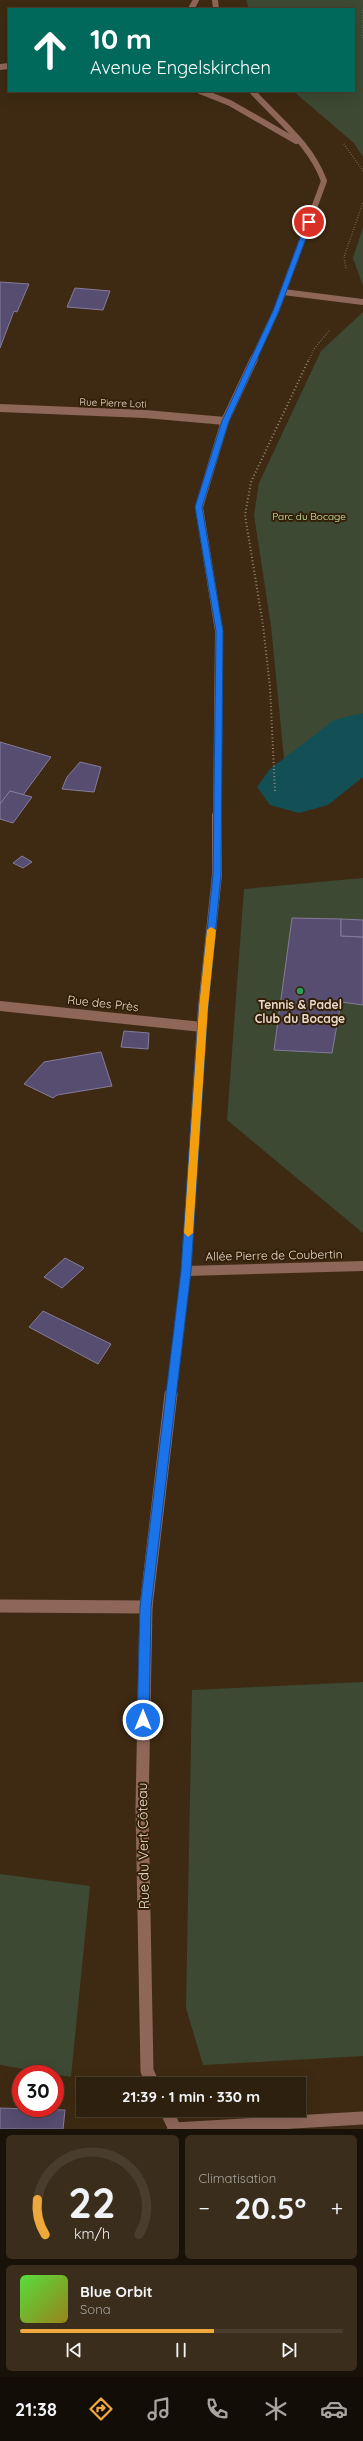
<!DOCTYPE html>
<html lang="fr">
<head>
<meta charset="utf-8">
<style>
  :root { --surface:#2e200e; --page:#3a2d1c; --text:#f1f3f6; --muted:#a7a39e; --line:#493e2e; --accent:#eea83c }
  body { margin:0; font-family:Quicksand,sans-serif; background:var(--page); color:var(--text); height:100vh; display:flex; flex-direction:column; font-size:15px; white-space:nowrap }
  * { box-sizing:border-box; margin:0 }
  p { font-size:13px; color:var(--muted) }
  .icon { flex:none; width:22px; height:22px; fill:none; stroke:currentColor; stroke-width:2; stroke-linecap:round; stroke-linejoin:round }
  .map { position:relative; height:2129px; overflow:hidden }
  .side { display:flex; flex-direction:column; gap:6px; padding:6px; background:#191208; flex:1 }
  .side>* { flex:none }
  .hud { position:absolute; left:8px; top:8px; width:347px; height:84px; border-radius:0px; box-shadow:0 4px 16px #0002,0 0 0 1px var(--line); background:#00695c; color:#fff; overflow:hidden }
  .speed { position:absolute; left:12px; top:2065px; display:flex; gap:8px; font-size:20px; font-weight:700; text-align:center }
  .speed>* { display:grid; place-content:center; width:52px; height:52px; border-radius:50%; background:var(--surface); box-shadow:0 4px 16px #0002,0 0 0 1px var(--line); line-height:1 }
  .speed .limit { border:6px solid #d22; background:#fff; color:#111 }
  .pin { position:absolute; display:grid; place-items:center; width:34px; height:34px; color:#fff; margin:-17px; border:2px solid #fff; border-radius:50%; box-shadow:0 1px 4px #0007 }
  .me { position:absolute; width:44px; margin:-22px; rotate:0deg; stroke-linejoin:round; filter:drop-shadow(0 0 3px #0008) }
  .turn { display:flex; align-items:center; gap:14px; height:84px; padding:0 16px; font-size:18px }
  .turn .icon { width:52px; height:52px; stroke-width:2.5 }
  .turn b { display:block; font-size:28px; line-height:34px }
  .big { font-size:30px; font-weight:700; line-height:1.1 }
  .side .tile { flex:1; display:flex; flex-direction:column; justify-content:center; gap:6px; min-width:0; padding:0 14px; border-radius:6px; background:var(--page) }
  .side .dial { align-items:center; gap:0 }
  .dial svg { height:104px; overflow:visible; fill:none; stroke:var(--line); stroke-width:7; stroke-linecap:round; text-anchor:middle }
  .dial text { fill:var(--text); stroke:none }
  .song { display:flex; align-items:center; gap:12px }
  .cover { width:48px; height:48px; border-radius:6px; background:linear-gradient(135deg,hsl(110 70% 55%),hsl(50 70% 35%)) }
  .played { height:4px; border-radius:2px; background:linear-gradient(90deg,var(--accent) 60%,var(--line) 60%) }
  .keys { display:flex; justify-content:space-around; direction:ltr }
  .heat { display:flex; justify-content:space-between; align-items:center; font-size:22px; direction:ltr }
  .side .tiles { flex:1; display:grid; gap:6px; grid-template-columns:1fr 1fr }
  .tile:last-child { grid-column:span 2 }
  .trip { position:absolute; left:76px; top:2077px; width:230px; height:40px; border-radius:0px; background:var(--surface); box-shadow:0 4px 16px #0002,0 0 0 1px var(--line); font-weight:700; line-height:40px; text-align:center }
  .menu { display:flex; height:64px; justify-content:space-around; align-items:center; background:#120d06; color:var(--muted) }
  .menu .icon { width:28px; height:28px }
  .menu .current { color:var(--accent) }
  .menu b { font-size:18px; color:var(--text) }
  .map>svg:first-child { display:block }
  .green { fill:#3d4932 }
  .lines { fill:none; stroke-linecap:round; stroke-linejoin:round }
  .river { fill:#135055; fill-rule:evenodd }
  .building { fill:#564d71; stroke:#847c9b }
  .path-far1 { stroke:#968572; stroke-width:1.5; stroke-dasharray:0.5 2; stroke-linecap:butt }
  .path { stroke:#968572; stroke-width:2; stroke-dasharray:1 2.5; stroke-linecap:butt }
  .minor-far3 { stroke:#8e6759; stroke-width:6 }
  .minor-far2 { stroke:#8e6759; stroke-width:8 }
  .minor-far1 { stroke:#8e6759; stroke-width:10 }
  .minor { stroke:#8e6759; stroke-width:13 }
  .route { fill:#1a73e8; stroke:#114b97 }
  .slow { fill:#f59e0b }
  .leisure-dot { fill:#2e9e5b; stroke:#342008; stroke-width:1.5 }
  .labels { text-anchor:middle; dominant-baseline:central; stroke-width:4; stroke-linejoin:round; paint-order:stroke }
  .far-street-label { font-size:10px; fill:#eadcce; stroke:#342008 }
  .far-park-label { font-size:10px; fill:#cef0b1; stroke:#342008 }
  .street-label { font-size:12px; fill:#eadcce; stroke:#342008 }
  .poi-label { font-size:12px; font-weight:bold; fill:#eadcce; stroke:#342008 }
  .near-street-label { font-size:14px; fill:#eadcce; stroke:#342008 }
</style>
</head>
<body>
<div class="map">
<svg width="363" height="2129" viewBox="0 0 363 2129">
  <rect width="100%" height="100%" fill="#3e2a12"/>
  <g class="green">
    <path d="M246,0H363V157L354,143L293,91H354V9H249Z"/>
    <path d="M363,227V286L353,258Z"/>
    <path d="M363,312V777C335,788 318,796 287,789L271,626L254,515L259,483L321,351Z"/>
    <path d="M363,878V1233L227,1120L244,889Z"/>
    <path d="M363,1682V2056L203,2065L186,2008L192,1690Z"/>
    <path d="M0,1874L90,1886L71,2077L0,2065Z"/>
  </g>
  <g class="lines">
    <path class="river" d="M363,713V777L328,805L299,813L270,805L257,787L270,769L334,720Z"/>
  </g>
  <g class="building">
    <path d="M0,282L29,284L17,312L14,311L0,348Z"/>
    <path d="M75,288L110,291L103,310L67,307Z"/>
    <path d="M0,742L51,757L23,795L10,791L0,804Z"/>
    <path d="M80,762L101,767L94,792L62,789L67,777Z"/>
    <path d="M10,791L32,797L13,823L0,819V804Z"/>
    <path d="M22,856L32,862L23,868L13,863Z"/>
    <path d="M292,918L341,919V936L363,937V1005L341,1002L332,1053L274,1050Z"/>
    <path d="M341,919L363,920V937L341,936Z"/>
    <path d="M124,1031L149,1033L148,1049L121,1047Z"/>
    <path d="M101,1052L112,1086L57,1095L53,1098L24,1084L44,1062Z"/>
    <path d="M65,1258L84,1268L62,1288L44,1277Z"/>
    <path d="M43,1311L111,1344L98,1364L29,1327Z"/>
    <path d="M0,2108L65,2110L63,2129H0Z"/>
  </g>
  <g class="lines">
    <g class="path-far1">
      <path d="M363,10V39"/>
      <path d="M344,144L363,171"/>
      <path d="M346,268L344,257L363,202"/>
      <path d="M309,360L314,349L329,331"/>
    </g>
    <path class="path" d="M275,791L270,687L263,625L245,515L251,482L309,359"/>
    <g class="minor-far3">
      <path d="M215,0L216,9"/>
      <path d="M191,9L196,0"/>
      <path d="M0,67L9,66"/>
      <path d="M200,91L230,103L296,141"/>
      <path d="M252,91C278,120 310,143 324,181L276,311L253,360"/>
      <path d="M283,292L363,302"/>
    </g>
    <g class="minor-far2">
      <path d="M0,408L145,414L225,421"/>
      <path d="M217,816L219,631L199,507L225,421L254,359"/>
    </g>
    <g class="minor-far1">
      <path d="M0,1006L202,1027"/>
      <path d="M186,1271L363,1266"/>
      <path d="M171,1395L186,1271L203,1007L217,875V815"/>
    </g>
    <g class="minor">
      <path d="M0,1606L146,1607"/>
      <path d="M153,2084L147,2071L142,1809L146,1607L171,1394"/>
      <path d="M166,2110L175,2129"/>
      <path d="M174,2129L363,2118"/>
    </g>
  </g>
  <path class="route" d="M309,220L312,222L279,311L229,421L202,507L223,631L221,875L208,1007L191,1271L151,1607L149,1720L143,1725L137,1720L140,1607L181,1271L199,1007L213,875L216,631L195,507L222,421L273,311L306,222Z"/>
  <path class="slow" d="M211,927L216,930L208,1007L193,1233L188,1237L184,1233L199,1007L207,930Z"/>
  <circle class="leisure-dot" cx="300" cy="991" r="4"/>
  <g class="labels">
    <g class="far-street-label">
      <text transform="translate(113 403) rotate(2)">Rue Pierre Loti</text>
    </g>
    <g class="far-park-label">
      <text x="309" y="516">Parc du Bocage</text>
    </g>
    <g class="street-label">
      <text transform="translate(103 1003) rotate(6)">Rue des Près</text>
      <text transform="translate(274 1255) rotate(-1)">Allée Pierre de Coubertin</text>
    </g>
    <g class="poi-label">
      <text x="300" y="1004">Tennis &amp; Padel<tspan x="300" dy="14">Club du Bocage</tspan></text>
    </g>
    <g class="near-street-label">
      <text transform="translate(143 1846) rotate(-91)">Rue du Vert Côteau</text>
    </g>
  </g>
</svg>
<div class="speed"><div class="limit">30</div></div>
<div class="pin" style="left:309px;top:222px;background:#d93025"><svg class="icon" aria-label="arrive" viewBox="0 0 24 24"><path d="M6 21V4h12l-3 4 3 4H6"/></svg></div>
<svg class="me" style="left:143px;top:1720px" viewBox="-20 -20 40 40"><circle r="17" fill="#1a73e8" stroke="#fff" stroke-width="3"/><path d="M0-11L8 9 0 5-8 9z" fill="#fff"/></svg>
<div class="trip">21:39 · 1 min · 330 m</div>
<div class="hud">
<div class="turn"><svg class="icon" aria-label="ahead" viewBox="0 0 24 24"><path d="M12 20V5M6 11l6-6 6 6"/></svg><div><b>10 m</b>Avenue Engelskirchen</div></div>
</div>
</div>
<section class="side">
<div class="tiles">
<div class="tile dial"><svg viewBox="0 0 100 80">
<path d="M14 69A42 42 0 1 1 86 69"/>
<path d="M14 69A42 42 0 0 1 8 42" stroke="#eea83c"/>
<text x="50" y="56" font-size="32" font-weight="700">22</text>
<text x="50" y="72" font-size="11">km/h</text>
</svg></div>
<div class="tile"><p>Climatisation</p>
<div class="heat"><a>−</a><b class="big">20.5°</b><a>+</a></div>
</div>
<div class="tile">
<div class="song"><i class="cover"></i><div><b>Blue Orbit</b><p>Sona</p></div></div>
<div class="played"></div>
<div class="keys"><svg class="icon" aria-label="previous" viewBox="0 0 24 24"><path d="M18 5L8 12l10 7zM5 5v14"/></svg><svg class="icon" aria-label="pause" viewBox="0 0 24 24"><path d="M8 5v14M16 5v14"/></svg><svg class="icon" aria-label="next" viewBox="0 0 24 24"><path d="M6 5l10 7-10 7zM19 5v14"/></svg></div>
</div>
</div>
</section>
<nav class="menu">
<b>21:38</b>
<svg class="icon current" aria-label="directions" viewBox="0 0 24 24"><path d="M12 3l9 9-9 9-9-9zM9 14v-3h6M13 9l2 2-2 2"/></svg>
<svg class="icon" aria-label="music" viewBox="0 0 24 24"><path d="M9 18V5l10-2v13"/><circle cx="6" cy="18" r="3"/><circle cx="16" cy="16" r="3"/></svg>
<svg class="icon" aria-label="phone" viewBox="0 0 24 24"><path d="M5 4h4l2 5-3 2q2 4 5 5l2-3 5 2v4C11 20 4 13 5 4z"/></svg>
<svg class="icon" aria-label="climate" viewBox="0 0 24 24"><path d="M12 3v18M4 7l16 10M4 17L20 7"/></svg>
<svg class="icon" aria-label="car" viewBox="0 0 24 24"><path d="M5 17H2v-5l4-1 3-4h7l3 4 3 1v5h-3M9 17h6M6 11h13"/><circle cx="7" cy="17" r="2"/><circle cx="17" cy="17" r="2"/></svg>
</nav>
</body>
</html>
